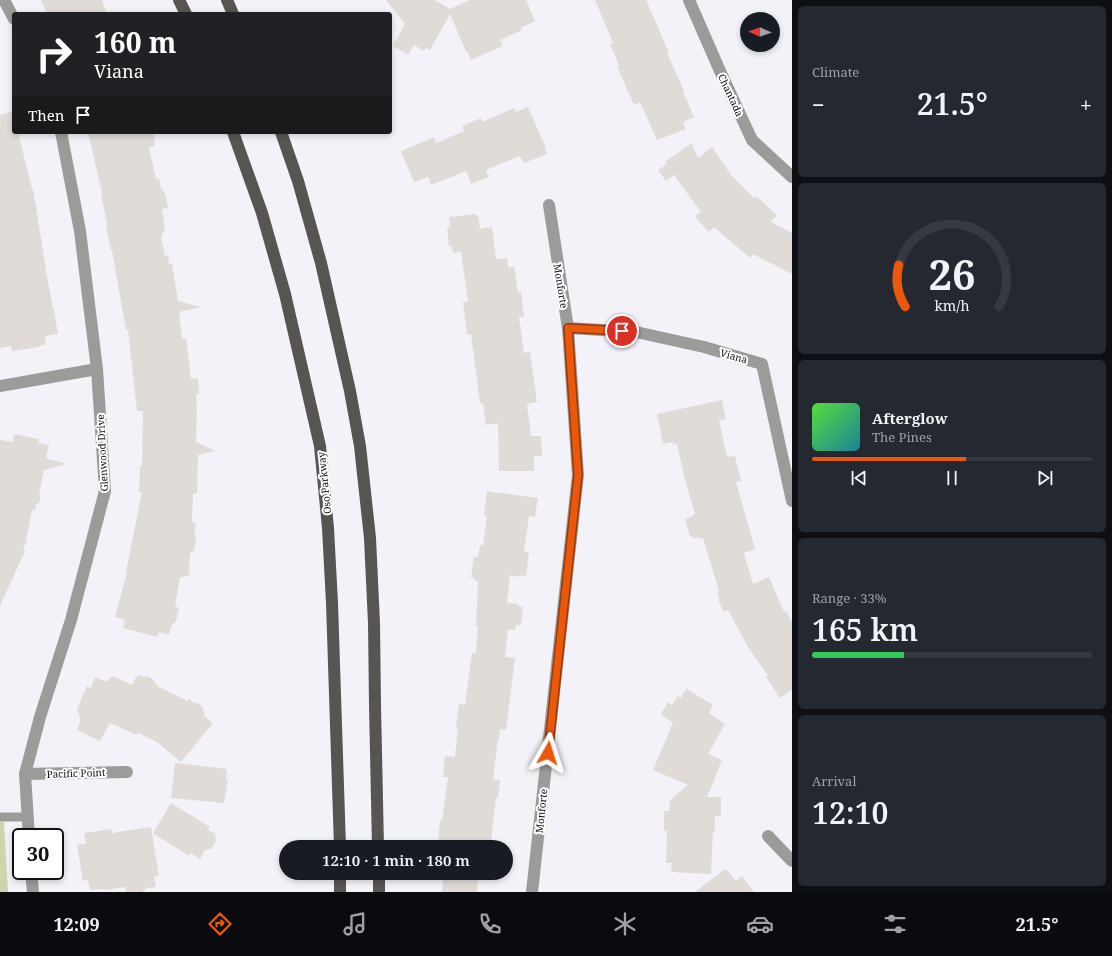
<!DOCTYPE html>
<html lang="en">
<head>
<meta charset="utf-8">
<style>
  :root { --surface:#171b24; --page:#242831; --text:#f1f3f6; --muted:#9ea1a6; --line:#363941; --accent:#ea580c }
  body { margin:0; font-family:"Noto Serif",serif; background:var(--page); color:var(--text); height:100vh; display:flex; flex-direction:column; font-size:15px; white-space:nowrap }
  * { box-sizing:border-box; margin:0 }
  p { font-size:13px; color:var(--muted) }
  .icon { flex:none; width:22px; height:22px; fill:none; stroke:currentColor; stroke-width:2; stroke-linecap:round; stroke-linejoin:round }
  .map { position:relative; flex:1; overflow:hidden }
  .drawer { display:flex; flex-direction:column; gap:6px; padding:6px; background:#0d0f14; width:320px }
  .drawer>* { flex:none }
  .banner { position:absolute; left:12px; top:12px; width:380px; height:122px; border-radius:4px; box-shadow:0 2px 6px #0003; background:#202124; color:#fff; overflow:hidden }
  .needle { width:26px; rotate:272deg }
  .fabs { position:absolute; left:740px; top:12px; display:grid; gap:8px }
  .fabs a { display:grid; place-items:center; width:40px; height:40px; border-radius:50%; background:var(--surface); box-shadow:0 2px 6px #0003; font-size:20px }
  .speed { position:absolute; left:12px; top:828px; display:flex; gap:8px; font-size:20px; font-weight:700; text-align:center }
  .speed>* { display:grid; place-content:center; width:52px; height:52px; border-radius:50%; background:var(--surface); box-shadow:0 2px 6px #0003; line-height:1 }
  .speed .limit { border:2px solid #111; border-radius:6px; background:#fff; color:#111 }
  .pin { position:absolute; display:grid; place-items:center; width:34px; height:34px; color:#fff; margin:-17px; border:2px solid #fff; border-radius:50%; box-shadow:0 1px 4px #0007 }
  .me { position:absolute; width:44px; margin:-22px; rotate:6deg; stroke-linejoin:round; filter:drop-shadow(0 0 3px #0008) }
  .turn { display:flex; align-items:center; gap:14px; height:84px; padding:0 16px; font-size:18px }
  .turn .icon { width:52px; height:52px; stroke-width:2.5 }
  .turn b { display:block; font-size:28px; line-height:34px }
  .then { display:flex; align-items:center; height:38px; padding:0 16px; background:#0003; gap:8px; font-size:15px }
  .big { font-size:30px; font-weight:600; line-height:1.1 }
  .drawer .tile { flex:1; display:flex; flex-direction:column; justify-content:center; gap:6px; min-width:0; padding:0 14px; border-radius:6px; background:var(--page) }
  .drawer .dial { align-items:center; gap:0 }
  .dial svg { height:104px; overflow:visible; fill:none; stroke:var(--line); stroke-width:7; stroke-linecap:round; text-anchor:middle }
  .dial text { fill:var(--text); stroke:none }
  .song { display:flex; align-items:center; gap:12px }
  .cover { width:48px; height:48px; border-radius:6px; background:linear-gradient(135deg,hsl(110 70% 55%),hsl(190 70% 35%)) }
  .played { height:4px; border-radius:2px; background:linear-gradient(90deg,var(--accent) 55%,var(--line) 55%) }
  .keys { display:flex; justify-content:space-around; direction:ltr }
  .heat { display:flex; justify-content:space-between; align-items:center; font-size:22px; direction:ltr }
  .charge { height:6px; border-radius:3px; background:linear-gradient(90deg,#34c759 33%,var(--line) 0) }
  .trip { position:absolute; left:279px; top:840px; width:234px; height:40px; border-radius:20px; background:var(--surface); box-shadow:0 2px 6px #0003; font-weight:600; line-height:40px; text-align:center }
  .menu { display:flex; height:64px; justify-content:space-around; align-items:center; background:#090b0e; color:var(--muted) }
  .menu .icon { width:28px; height:28px }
  .menu .on { color:var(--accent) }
  .menu b { font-size:18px; color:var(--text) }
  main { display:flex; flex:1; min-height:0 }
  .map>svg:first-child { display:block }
  .green { fill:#cfd4ae }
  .building { fill:#e0dbd7 }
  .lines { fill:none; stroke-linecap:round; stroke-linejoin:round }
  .lane { stroke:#9d9b99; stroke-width:9 }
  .street { stroke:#9d9b99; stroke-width:12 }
  .primary { stroke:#575451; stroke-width:12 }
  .route-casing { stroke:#983908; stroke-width:10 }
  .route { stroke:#ea580c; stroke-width:7 }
  .labels { text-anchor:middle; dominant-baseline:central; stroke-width:4; stroke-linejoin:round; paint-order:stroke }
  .street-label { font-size:10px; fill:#0f0f11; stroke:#fff }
</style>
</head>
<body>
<main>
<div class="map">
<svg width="792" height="892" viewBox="0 0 792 892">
  <rect width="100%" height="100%" fill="#f2f2f8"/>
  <path class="green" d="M0,822H4L8,892H0Z"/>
  <g class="building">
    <path d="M41,0H102L107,14H47Z"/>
    <path d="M386,0H435L450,9L470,0H526L535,21L521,28L522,30L500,40L503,46L471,60L467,51L466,52L450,14L430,50L426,48L424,51L414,45L408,55L393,46L405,24Z"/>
    <path d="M595,0H646L669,53H667L684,91L683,92L694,117L683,122L686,129L657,140L640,102L634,105L617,66L619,65L610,44L613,43Z"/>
    <path d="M528,107L546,148L545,149L547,154L524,163L520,156L486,170L489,177L471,184L466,171L431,185L428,177L414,182L401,151L434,137L436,143L464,131L462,126L481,118L482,122L514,108L516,112Z"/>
    <path d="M14,111V132H18L32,189H33L47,276L53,309H54L58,334L45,336L46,344L39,346V347L12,351L11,346L0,348V115Z"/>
    <path d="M88,132H153L155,145L149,148L156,179H159L161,189L165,193L168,208L162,209L165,229L161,237L165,256L168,255L169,264H172L178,301L201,307L179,312L182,339L186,338L191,379L198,378L199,393L196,395L197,409L196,442L215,451L198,455L197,493L193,494L192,522L196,523L194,531L196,537L194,551L190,553L189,575L180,578L175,605L179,609L176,621L172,625L169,635L159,632L157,637L123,628L125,620L115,617L127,573L126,572L142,492H139L140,466H142L143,411H137L128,330H126L112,250H111L106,225L107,224L101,193H102Z"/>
    <path d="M692,143L698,158L712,147L731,175L754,198L756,196L777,215L771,222L792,233V274L753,254L750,258L714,227L709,232L695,217L701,211L695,204L674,175L666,181L658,170L667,164L665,162Z"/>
    <path d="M476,214V216H478L480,229L492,227L496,259L507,258L508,268L514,266L518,293L521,292L524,317H519L524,353L530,352L537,402L527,404L531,436H541L542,456H534V471H499L498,423L486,425L483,403H480L471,334L467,335L463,302L468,301L461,252L453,253L452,246L449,247L447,228L450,227L449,217Z"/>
    <path d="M722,400L726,419L719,420L727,457L735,456L741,481L736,482L755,549L744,553L753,584L769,577L784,612L786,611L792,622V690L780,698L766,677L768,676L748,647L728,610L724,612L718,599H720L717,592L719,591L703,538L700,539L699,537L695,538H693L692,536H690L685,519L693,516V515L695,514L685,480L677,444L673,445V442L663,444L657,414Z"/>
    <path d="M14,434L39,439L38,443L49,445L46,458L67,464L44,470L39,494L41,496L39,503L36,504L35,510H32L26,540H27L23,550L25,551L0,606V440L13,442Z"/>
    <path d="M487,491L538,498L535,517L529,516L524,552H529L526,576L521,575V577L510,575L507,603L518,604V606L523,607L521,625H516L515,630L508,629L505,657L515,658L506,730L500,729L499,739H498L493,779L500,780L498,798H496L491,841L471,840V847H457L438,845L440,821H442L448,777H443L445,756L455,757L458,729L456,728L459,704L465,705L472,653H476L478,626H476L478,581L474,580L475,578H471L474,557H478L480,545L483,546L487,516L484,515Z"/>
    <path d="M138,675L143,677L147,676L153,679L157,686L187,701L189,698L194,703H197L202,706L205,717L213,723L181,762L157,742L138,733L137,735L110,723L100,741L77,730L81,720L77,709L87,686L91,688L95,677L106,682L112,676L132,685L136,677L137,678Z"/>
    <path d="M686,689L713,705L709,713L725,724L708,754L722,760L707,797H721V816H715V831H713L711,874L671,872L672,863H666L667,831H664V811H669L670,800L688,785L653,770L673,723L661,714L668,702L672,705L678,696L681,698Z"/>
    <path d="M175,763L227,769L226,779H228L224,803L171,798Z"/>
    <path d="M171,803L210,827L208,830L215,834L216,841L211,849L205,850L200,859L191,853L189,856L153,833Z"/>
    <path d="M151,827L159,876H154L156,887L147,888L142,892H126V887L105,890L99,889L90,890L88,880L83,881L77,845L86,844L84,833L111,829L112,833Z"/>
    <path d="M725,869L726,871L727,870L736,881L742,876L754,892H695Z"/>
    <path d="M444,873H478L477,892H442Z"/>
  </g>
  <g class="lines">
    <path class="lane" d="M0,817H28"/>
    <g class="street">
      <path d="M4,0L14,19"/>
      <path d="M689,0L720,71L752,140L792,177"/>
      <path d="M568,328L636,332L704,347L762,364L792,501"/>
      <path d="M0,386L97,369"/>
      <path d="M25,774L127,772"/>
      <path d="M768,836L792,861"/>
      <path d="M29,837L25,774L40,717L71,620L105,491L97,369L80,231L61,132"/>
      <path d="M31,871L33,892"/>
      <path d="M532,892L578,475L568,328L549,205"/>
    </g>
    <g class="primary">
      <path d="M179,0L186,14"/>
      <path d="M227,0L233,14"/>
      <path d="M233,132L262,213L285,294L320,446L328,528L332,603L340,847"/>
      <path d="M281,132L298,181L321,263L350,391L360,446L370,538L374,623L375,705L378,847"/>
      <path d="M340,873V892"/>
      <path d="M379,873V892"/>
    </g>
  </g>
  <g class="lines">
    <defs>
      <path id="route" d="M548,753L578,475L568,328L622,331"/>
    </defs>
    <use href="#route" class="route-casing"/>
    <use href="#route" class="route"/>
  </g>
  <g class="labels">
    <g class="street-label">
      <text transform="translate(731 95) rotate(65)">Chantada</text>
      <text transform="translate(561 286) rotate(81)">Monforte</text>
      <text transform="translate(734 356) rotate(16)">Viana</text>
      <text transform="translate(102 453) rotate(-93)">Glenwood Drive</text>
      <text transform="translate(324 483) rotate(-96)">Oso Parkway</text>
      <text transform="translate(76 773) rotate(-2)">Pacific Point</text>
      <text transform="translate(541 811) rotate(-84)">Monforte</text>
    </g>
  </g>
</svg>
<div class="fabs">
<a><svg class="needle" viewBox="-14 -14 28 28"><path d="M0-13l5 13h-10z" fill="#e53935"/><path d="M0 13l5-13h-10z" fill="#9ea1a6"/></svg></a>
</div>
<div class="speed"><div class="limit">30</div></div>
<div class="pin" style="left:622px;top:331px;background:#d93025"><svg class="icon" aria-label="arrive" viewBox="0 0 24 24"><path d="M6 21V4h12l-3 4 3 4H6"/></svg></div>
<svg class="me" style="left:548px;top:753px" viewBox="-20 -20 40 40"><path d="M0-17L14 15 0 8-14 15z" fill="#ea580c" stroke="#fff" stroke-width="4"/></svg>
<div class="trip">12:10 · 1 min · 180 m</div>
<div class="banner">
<div class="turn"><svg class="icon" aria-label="right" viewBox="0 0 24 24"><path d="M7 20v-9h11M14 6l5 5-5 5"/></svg><div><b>160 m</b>Viana</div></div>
<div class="then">Then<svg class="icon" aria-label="arrive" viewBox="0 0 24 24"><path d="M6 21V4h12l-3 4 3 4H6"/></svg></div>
</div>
</div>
<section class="drawer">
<div class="tile"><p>Climate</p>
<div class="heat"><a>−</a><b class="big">21.5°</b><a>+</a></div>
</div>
<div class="tile dial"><svg viewBox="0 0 100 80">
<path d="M14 69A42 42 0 1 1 86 69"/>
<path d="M14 69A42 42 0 0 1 9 37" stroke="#ea580c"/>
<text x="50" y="56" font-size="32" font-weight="700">26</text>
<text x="50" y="72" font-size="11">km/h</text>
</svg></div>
<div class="tile">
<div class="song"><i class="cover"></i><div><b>Afterglow</b><p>The Pines</p></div></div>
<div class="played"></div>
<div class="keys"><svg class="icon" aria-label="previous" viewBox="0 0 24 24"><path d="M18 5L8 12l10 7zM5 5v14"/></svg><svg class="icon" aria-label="pause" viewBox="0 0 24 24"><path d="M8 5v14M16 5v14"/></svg><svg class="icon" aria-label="next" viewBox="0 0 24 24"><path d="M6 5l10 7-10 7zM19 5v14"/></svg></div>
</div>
<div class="tile"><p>Range · 33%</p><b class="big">165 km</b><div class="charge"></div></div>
<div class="tile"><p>Arrival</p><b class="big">12:10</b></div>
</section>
</main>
<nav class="menu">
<b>12:09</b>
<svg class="icon on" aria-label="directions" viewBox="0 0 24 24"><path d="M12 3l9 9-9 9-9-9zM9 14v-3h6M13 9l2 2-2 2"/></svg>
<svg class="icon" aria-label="music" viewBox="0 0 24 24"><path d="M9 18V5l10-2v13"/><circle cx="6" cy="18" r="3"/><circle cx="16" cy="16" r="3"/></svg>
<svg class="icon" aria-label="phone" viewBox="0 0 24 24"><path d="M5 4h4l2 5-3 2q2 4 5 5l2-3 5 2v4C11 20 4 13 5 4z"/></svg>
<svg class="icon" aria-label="climate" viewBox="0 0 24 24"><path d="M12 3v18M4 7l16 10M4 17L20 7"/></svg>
<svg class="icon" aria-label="car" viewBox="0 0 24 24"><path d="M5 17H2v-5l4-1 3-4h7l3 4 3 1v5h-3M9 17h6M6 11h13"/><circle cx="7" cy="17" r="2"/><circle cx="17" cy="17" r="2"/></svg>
<svg class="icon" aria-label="filters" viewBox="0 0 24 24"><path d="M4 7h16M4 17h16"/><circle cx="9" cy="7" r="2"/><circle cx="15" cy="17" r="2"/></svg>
<b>21.5°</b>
</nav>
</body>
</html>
